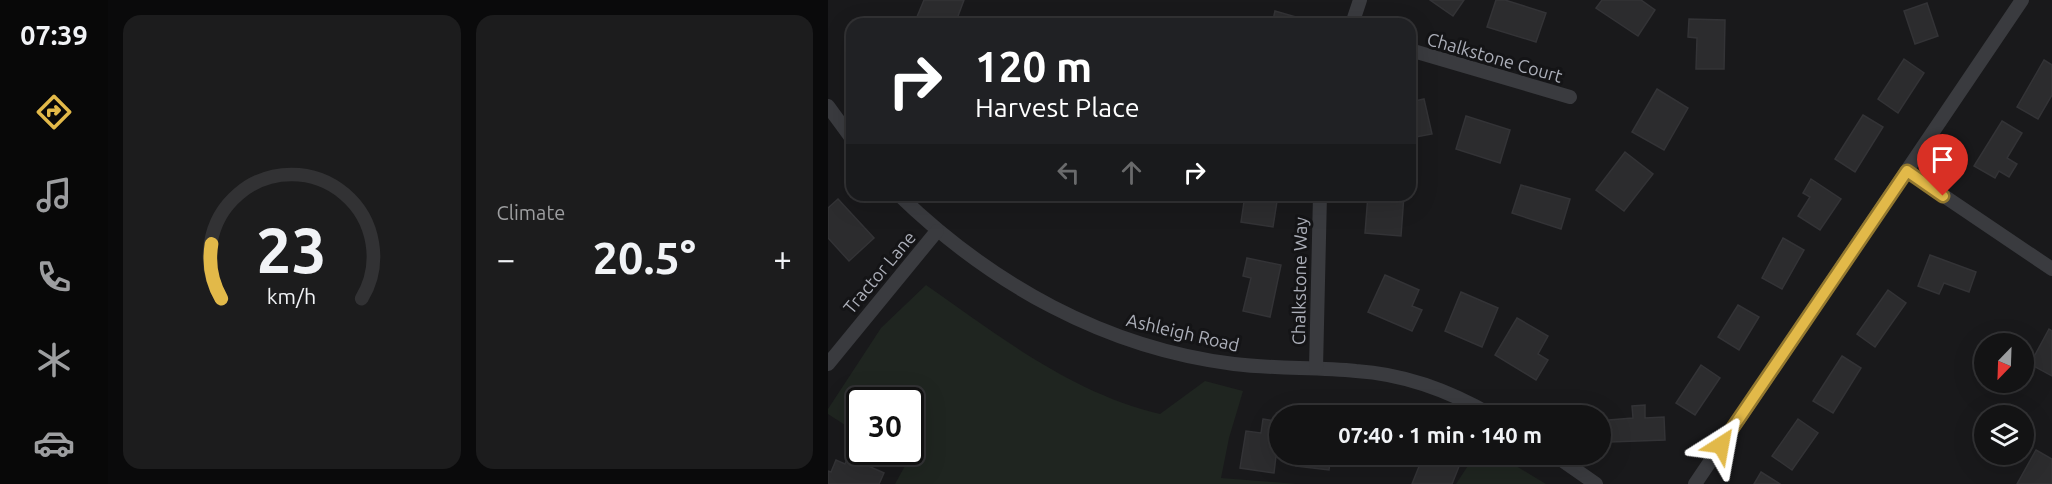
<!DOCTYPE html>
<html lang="en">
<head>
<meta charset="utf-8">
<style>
  :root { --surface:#131314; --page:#1c1c1d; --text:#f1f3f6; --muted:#9d9ea0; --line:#323234; --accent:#e2b949 }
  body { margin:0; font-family:Ubuntu,sans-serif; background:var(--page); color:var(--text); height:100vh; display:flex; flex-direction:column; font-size:22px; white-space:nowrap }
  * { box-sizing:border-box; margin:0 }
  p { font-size:20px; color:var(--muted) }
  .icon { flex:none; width:33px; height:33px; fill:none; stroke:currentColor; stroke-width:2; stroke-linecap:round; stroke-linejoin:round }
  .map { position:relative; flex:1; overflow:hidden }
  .details { display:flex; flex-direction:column; gap:15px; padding:15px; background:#0a0a0b; width:720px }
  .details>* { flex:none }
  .guide { position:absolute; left:18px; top:18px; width:570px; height:183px; border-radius:18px; box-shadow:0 6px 24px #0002,0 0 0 2px var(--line); background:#202124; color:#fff; overflow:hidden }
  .needle { width:39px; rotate:203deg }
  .buttons { position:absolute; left:1146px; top:333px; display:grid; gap:12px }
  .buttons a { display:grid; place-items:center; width:60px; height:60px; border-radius:50%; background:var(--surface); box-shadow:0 6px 24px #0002,0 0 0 2px var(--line); font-size:30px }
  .speed { position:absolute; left:18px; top:387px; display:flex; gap:12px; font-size:30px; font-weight:700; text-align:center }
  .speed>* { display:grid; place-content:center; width:78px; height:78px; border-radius:50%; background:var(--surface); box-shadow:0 6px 24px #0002,0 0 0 2px var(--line); line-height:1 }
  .speed .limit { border:3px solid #111; border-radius:9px; background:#fff; color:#111 }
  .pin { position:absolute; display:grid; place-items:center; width:51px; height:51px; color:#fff; margin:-62px -26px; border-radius:50% 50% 50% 0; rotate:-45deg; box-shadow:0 0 6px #0007 }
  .pin .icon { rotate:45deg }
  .me { position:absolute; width:66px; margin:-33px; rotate:34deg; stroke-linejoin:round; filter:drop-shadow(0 0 4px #0008) }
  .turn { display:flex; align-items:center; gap:21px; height:126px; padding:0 30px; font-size:27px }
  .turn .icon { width:78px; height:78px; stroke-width:2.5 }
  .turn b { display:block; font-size:42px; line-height:51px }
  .lanes { display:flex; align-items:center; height:57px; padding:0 30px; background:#0003; justify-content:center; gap:30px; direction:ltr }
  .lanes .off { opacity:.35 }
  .big { font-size:45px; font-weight:700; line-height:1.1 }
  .details .tile { flex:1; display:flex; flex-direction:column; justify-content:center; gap:9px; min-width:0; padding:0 21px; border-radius:18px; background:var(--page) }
  .details .dial { align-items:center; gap:0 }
  .dial svg { height:156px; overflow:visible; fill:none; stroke:var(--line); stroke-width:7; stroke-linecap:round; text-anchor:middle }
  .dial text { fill:var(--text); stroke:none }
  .heat { display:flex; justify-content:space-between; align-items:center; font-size:33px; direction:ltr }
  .details .tiles { flex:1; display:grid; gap:15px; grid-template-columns:repeat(2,1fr) }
  .trip { position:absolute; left:441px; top:405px; width:342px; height:60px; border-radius:30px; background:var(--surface); box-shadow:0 6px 24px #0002,0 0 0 2px var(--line); font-weight:700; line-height:60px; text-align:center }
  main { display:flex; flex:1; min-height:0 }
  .tabs { display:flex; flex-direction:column; width:108px; justify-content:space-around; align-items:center; background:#080808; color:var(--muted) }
  .tabs .icon { width:42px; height:42px }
  .tabs .active { color:var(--accent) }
  .tabs b { font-size:27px; color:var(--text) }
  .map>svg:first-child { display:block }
  .green { fill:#1f2520 }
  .building { fill:#2c2c2e; stroke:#333336; stroke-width:1.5 }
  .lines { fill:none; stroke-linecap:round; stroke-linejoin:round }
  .minor { stroke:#3a3b3f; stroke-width:14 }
  .route-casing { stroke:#93782f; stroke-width:15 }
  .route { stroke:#e2b949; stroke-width:10 }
  .labels { text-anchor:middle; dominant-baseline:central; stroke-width:6; stroke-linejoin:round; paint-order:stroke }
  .street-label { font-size:18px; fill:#acafb9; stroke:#141416 }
</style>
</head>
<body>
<main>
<nav class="tabs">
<b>07:39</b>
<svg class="icon active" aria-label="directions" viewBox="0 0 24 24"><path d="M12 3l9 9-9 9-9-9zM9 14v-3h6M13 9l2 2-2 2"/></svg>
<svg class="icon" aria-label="music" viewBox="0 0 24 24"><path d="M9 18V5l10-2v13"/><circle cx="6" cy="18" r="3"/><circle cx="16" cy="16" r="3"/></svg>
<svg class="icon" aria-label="phone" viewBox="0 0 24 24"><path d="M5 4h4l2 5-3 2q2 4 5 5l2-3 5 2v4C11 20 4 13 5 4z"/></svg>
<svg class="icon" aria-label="climate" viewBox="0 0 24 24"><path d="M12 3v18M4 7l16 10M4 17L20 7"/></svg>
<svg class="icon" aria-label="car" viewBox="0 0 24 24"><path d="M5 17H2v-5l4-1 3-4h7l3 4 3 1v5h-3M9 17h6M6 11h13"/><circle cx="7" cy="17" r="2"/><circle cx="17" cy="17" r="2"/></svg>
</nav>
<section class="details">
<div class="tiles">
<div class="tile dial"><svg viewBox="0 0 100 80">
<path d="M14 69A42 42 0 1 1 86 69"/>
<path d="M14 69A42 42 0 0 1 9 41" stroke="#e2b949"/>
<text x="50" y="56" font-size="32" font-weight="700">23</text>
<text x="50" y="72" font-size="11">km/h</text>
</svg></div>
<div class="tile"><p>Climate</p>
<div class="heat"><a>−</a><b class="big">20.5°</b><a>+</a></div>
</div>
</div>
</section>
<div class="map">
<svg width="1224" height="484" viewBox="0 0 1224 484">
  <rect width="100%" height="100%" fill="#19191b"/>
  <g class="green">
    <path d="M98,285C171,336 243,393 332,414L377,381L415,391L401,438L393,478L469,484H67L78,464L59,452H82V400H32L31,434L0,414V409L53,328Z"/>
    <path d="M647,455H670L718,484H628Z"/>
  </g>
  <g class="building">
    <path d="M96,0H136L127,24H86Z"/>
    <path d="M602,0H636L625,16Z"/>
    <path d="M668,0H677L718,13L708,42L659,27Z"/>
    <path d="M774,0H813L827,10L810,36L768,8Z"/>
    <path d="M1099,3L1110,36L1087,44L1076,11Z"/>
    <path d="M447,11L482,21V24H444Z"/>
    <path d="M861,19L897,20L896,69H868L869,38L860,37Z"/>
    <path d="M1076,59L1096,73L1070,113L1050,99Z"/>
    <path d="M1216,60L1224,65V95L1210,119L1189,107Z"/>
    <path d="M829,89L860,108L836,150L804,132Z"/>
    <path d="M596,99L604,134L582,138V102Z"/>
    <path d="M1035,115L1055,127L1027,172L1007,159Z"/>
    <path d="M638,116L682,130L672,163L628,149Z"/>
    <path d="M1174,121L1194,133L1179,158L1189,164L1181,177L1171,171L1167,178L1146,166Z"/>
    <path d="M797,152L825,174L796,211L768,190Z"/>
    <path d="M983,179L1013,199L992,230L970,216L982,197L975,193Z"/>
    <path d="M693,185L742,199L733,229L684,213Z"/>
    <path d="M417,195H450L445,227L413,222Z"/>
    <path d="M540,195H576L573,236L537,233Z"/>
    <path d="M10,199L46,238L21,261L0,238V208Z"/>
    <path d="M955,238L976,250L954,289L934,278Z"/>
    <path d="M1102,255L1148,272L1141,292L1116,283L1111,294L1090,286Z"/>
    <path d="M419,258L453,265L442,317L415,311L423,278L415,276Z"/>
    <path d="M557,275L591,290L584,306L594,310L584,331L540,312Z"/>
    <path d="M1060,290L1078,303L1047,347L1029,334Z"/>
    <path d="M633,292L670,308L654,347L617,331Z"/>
    <path d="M910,305L931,317L911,350L890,337Z"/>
    <path d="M689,318L720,336L710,354L720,360L708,380L667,355Z"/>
    <path d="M1221,329L1224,331V376L1202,364Z"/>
    <path d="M1014,356L1033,368L1005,413L985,401Z"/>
    <path d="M873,365L892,378L867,415L848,403Z"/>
    <path d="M817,405V418L836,417L837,440L782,442L781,420L805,418L804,406Z"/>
    <path d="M435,419L452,422L446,473L412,468L418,431L433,433Z"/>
    <path d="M970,419L990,433L964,470L944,456Z"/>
    <path d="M1208,450L1224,459V484H1189Z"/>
    <path d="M469,454H503L501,470L468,466Z"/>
    <path d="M596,454H609L632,464L624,484H584Z"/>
    <path d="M20,457L56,473L51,484H0V471L3,472L8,460L17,464Z"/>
    <path d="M933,472L952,484H926Z"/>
  </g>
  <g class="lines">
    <g class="minor">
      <path d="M524,24L532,0"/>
      <path d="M582,50L742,97"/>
      <path d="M0,106L24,139"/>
      <path d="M1079,171L1224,269"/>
      <path d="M71,195C163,284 277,348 406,364C446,369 488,367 528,371C576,374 624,392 665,416"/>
      <path d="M0,364L109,231"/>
      <path d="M488,368L492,195"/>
      <path d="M725,454L768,484"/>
      <path d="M867,484L1194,0"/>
    </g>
  </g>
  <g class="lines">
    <defs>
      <path id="route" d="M893,445L1079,171L1115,196"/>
    </defs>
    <use href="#route" class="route-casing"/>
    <use href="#route" class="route"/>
  </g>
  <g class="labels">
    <g class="street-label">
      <text transform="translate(667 57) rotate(16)">Chalkstone Court</text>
      <text transform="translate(51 272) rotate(-50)">Tractor Lane</text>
      <text transform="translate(471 281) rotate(-89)">Chalkstone Way</text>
      <text transform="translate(355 332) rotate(13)">Ashleigh Road</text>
    </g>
  </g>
</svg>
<div class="buttons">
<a><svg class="needle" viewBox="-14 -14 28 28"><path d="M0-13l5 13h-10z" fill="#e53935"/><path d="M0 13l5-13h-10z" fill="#9d9ea0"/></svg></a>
<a><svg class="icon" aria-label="layers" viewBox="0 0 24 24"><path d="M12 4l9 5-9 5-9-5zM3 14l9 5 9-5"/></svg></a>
</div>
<div class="speed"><div class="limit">30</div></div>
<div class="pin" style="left:1115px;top:196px;background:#d93025"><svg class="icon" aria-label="arrive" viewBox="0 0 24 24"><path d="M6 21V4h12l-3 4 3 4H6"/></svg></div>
<svg class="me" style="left:893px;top:445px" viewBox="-20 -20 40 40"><path d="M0-17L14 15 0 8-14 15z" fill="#e2b949" stroke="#fff" stroke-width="4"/></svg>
<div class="trip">07:40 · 1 min · 140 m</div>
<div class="guide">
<div class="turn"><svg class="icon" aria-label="right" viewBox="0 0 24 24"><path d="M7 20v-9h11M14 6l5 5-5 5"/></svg><div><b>120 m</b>Harvest Place</div></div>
<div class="lanes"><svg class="icon off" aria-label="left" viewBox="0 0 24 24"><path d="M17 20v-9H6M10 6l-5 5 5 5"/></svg><svg class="icon off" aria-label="ahead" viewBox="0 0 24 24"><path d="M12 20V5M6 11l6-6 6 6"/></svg><svg class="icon" aria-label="right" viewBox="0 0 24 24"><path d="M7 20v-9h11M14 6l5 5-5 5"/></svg></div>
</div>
</div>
</main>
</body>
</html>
